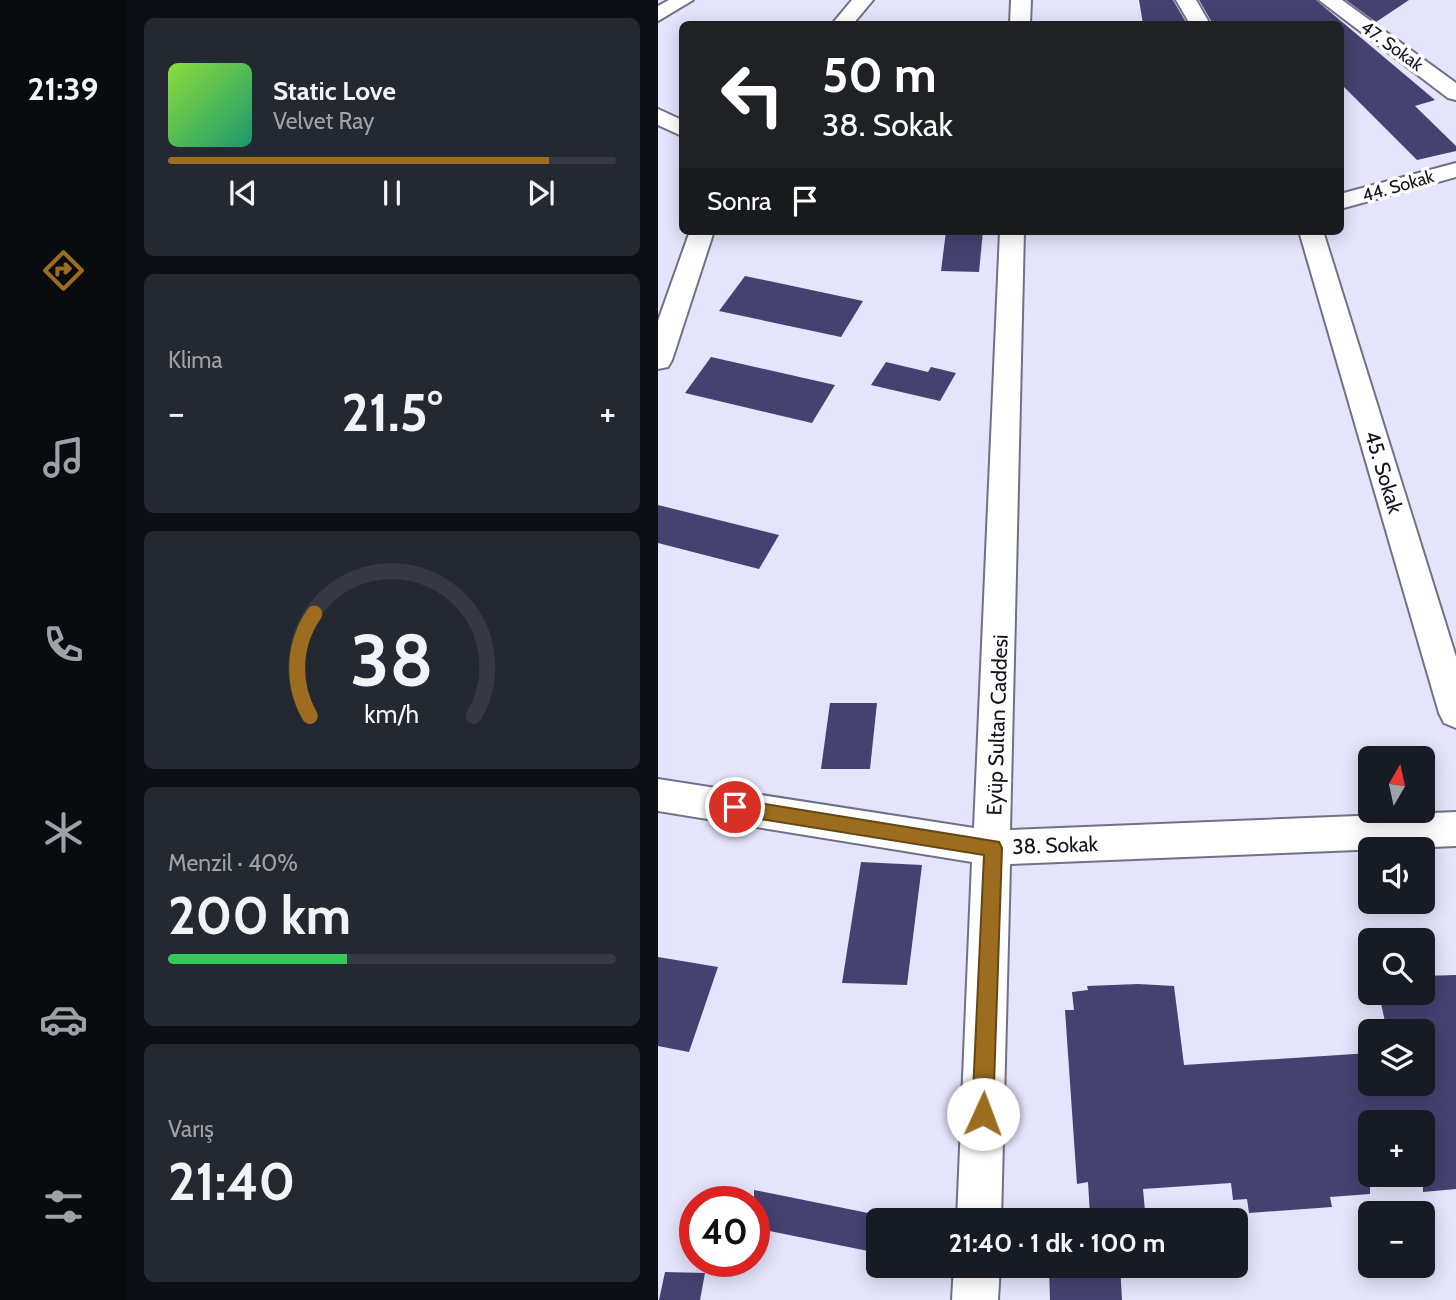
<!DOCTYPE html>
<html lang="tr">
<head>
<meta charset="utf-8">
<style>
  :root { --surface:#171b24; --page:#242831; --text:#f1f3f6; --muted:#9ea1a6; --line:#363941; --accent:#9c6d1e }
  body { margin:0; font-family:Cabin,sans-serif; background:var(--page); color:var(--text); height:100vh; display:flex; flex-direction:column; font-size:26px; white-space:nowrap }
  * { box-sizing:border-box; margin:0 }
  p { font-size:23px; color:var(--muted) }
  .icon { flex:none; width:38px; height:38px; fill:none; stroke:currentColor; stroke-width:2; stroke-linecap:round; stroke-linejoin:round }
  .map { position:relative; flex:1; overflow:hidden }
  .side { display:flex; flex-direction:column; gap:18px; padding:18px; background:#0d0f14; width:532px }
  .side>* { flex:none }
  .guide { position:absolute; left:21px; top:21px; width:665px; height:214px; border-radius:10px; box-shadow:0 4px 18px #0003; background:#202124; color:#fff; overflow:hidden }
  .needle { width:46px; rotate:9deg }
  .fabs { position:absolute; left:700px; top:746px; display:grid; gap:14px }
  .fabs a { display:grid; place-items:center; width:77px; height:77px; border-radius:10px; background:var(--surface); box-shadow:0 4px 18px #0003; font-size:35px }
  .speed { position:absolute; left:21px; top:1186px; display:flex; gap:14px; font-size:35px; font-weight:700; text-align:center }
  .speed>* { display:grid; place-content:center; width:91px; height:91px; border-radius:50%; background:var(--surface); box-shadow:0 4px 18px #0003; line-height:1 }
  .speed .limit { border:10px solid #d22; background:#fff; color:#111 }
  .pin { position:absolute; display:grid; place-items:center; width:60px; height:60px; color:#fff; margin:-30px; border:4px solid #fff; border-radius:50%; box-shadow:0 2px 7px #0007 }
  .me { position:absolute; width:77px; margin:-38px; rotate:2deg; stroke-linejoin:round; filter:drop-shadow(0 0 5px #0008) }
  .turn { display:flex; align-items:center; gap:24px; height:147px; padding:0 28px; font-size:32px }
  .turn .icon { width:91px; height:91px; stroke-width:2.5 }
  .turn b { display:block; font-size:49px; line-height:60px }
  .then { display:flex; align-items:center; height:66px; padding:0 28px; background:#0003; gap:14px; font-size:26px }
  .big { font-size:52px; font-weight:700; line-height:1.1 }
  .side .card { flex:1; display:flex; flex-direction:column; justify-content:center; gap:10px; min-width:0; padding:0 24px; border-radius:10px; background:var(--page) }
  .side .dial { align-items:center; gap:0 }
  .dial svg { height:182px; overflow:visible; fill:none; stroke:var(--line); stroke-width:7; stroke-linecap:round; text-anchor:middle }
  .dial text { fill:var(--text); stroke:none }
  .song { display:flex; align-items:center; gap:21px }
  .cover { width:84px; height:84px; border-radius:10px; background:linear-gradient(135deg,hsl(90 70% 55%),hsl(160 70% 35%)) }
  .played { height:7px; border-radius:4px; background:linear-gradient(90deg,var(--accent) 85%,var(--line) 85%) }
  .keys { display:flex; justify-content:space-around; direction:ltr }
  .heat { display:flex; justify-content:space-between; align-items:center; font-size:38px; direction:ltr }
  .charge { height:10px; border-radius:5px; background:linear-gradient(90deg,#34c759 40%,var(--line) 0) }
  .trip { position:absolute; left:208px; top:1208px; width:382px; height:70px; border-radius:10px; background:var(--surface); box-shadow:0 4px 18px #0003; font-weight:700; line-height:70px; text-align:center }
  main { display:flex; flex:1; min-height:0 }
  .dock { display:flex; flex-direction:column; width:126px; justify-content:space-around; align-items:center; background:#090b0e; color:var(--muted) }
  .dock .icon { width:49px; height:49px }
  .dock .current { color:var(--accent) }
  .dock b { font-size:32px; color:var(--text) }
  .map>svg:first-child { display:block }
  .building { fill:#454271 }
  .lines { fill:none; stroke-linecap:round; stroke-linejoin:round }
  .minor-casing { stroke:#707186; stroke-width:4 }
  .minor { fill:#fff; fill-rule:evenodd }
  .route { fill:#9c6d1e; stroke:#654714; stroke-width:2 }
  .labels { text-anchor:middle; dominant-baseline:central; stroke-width:7; stroke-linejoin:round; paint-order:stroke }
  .far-street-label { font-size:18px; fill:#14141d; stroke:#fff }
  .street-label { font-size:21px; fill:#14141d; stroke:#fff }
</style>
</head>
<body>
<main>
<nav class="dock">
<b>21:39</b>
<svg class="icon current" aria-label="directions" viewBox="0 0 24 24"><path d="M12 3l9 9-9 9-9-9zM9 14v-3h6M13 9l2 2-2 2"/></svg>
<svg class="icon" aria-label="music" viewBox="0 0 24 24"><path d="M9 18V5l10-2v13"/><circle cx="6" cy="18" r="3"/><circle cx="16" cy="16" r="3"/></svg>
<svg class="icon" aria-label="phone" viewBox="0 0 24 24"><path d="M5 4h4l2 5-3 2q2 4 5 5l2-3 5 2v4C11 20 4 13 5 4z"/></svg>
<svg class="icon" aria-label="climate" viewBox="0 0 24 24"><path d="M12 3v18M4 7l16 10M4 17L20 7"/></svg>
<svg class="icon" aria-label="car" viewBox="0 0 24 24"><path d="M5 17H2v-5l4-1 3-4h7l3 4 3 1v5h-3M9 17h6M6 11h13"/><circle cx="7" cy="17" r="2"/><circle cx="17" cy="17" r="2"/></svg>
<svg class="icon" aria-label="filters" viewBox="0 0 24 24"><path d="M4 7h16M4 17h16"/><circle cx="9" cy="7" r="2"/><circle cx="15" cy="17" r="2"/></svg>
</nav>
<section class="side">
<div class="card">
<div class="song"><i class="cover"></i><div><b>Static Love</b><p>Velvet Ray</p></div></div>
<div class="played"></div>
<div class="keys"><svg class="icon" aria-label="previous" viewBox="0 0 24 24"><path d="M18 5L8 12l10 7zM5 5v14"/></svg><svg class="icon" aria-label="pause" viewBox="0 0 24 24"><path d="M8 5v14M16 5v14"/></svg><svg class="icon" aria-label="next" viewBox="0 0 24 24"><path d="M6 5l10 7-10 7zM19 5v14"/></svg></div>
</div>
<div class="card"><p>Klima</p>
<div class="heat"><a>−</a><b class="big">21.5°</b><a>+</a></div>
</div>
<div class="card dial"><svg viewBox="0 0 100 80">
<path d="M14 69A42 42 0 1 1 86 69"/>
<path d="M14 69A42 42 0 0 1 16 24" stroke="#9c6d1e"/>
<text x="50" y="56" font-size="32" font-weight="700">38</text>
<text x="50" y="72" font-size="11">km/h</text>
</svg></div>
<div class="card"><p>Menzil · 40%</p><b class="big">200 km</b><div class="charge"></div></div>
<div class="card"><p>Varış</p><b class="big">21:40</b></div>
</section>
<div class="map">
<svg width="798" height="1300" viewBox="0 0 798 1300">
  <rect width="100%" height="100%" fill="#e4e4fc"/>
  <g class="building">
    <path d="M481,0H515L529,24H485Z"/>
    <path d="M541,0H658L777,100L757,106L798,146V151L759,160L682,83V24H555Z"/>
    <path d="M688,0H751L718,22Z"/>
    <path d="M288,231H325L321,272L283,271Z"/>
    <path d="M87,276L205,301L183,337L61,311Z"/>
    <path d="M53,357L177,385L154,423L27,393Z"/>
    <path d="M228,362L270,372L273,367L298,373L282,401L213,385Z"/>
    <path d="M0,505L121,535L101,569L0,543Z"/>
    <path d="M172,703H219L212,769H163Z"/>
    <path d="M203,862L264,865L249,985L184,983Z"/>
    <path d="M0,957L60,967L31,1052L0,1046Z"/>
    <path d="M798,975V1189L765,1192V1122H712V1194L672,1197L674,1207L591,1213L589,1199L575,1200L573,1183L485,1189L487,1211L432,1215L430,1182L419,1184L407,1010H416L414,992L430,990L429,986L480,984L516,986L526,1065L712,1053V1083H765V1031H729L721,994L765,992V976Z"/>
    <path d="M96,1190L220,1215V1253L96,1228Z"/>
    <path d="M391,1265H462L464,1300H392Z"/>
    <path d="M7,1272L47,1273L42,1300H1Z"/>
  </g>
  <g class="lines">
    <defs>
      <g id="minor">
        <path d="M11,0H35L0,21V6Z"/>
        <path d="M194,0H215L195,24H174Z"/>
        <path d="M353,0H373L372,24H352Z"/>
        <path d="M518,0H538L552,24H532Z"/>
        <path d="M661,0H684L798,83V100L790,98Z"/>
        <path d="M0,109L24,120V136L0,125Z"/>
        <path d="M798,163V177L682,209V194Z"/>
        <path d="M32,231H56L14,360L10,367L0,369V321Z"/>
        <path d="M342,231H366L352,830L798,812V846L352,864L343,1220H299L314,862L0,811V779L316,828Z"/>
        <path d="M641,231H665L798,657V728L786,723L781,713Z"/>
        <path d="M296,1265H342L340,1300H294Z"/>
      </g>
    </defs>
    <use href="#minor" class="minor-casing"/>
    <use href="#minor" class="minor"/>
  </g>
  <path class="route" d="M77,799L341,842L344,848L335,1114L332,1121L325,1124L317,1121L314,1114L326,855L77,815L69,807Z"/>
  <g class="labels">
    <g class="far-street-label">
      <text transform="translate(734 46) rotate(36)">47. Sokak</text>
      <text transform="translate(740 186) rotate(-16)">44. Sokak</text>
    </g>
    <g class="street-label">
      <text transform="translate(726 472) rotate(73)">45. Sokak</text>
      <text transform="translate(339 725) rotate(-88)">Eyüp Sultan Caddesi</text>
      <text transform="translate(397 845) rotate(-2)">38. Sokak</text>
    </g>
  </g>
</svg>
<div class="fabs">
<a><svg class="needle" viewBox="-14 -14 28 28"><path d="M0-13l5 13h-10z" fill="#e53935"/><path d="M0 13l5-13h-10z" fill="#9ea1a6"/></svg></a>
<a><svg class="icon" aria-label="sound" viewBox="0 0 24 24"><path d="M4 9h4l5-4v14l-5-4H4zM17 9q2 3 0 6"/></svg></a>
<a><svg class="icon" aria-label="search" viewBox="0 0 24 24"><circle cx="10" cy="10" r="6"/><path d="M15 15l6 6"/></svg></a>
<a><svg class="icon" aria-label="layers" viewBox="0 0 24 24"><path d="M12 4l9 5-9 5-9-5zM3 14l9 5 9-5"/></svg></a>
<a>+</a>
<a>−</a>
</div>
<div class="speed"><div class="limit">40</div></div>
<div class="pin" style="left:77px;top:807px;background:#d93025"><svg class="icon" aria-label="arrive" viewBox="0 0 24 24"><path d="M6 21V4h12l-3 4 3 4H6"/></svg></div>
<svg class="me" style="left:325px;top:1114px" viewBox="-20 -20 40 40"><circle r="19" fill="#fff"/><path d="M0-13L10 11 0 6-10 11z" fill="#9c6d1e"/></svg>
<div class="trip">21:40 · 1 dk · 100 m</div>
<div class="guide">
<div class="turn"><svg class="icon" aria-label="left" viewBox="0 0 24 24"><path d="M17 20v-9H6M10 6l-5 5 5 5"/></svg><div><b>50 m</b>38. Sokak</div></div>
<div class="then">Sonra<svg class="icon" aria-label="arrive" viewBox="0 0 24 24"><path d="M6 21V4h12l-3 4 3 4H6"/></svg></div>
</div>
</div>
</main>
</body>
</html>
